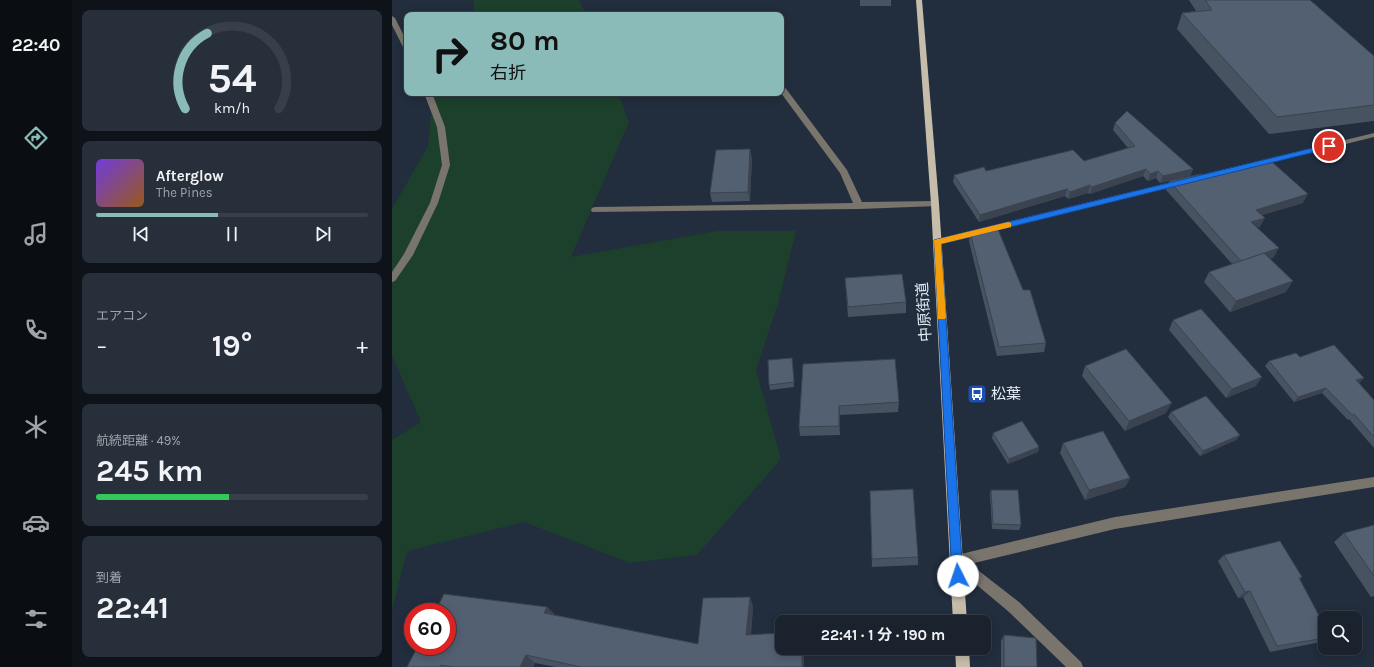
<!DOCTYPE html>
<html lang="ja">
<head>
<meta charset="utf-8">
<style>
  :root { --surface:#1a222e; --page:#272f3a; --text:#f1f3f6; --muted:#9fa4aa; --line:#383f4a; --accent:#8bbbb9 }
  body { margin:0; font-family:Karla,"Noto Sans JP",sans-serif; background:var(--page); color:var(--text); height:100vh; display:flex; flex-direction:column; font-size:15px; white-space:nowrap }
  * { box-sizing:border-box; margin:0 }
  p { font-size:13px; color:var(--muted) }
  .icon { flex:none; width:22px; height:22px; fill:none; stroke:currentColor; stroke-width:2; stroke-linecap:round; stroke-linejoin:round }
  .map { position:relative; flex:1; overflow:hidden }
  .details { display:flex; flex-direction:column; gap:10px; padding:10px; background:#0e1319; width:320px }
  .details>* { flex:none }
  .top-card { position:absolute; left:12px; top:12px; width:380px; height:84px; border-radius:8px; box-shadow:0 2px 10px #0003,0 0 0 1px var(--line); background:#8bbbb9; color:#111; overflow:hidden }
  .fabs { position:absolute; left:926px; top:611px; display:grid; gap:8px }
  .fabs a { display:grid; place-items:center; width:44px; height:44px; border-radius:8px; background:var(--surface); box-shadow:0 2px 10px #0003,0 0 0 1px var(--line); font-size:20px }
  .speed { position:absolute; left:12px; top:603px; display:flex; gap:8px; font-size:20px; font-weight:700; text-align:center }
  .speed>* { display:grid; place-content:center; width:52px; height:52px; border-radius:50%; background:var(--surface); box-shadow:0 2px 10px #0003,0 0 0 1px var(--line); line-height:1 }
  .speed .limit { border:6px solid #d22; background:#fff; color:#111 }
  .pin { position:absolute; display:grid; place-items:center; width:34px; height:34px; color:#fff; margin:-17px; border:2px solid #fff; border-radius:50%; box-shadow:0 1px 4px #0007 }
  .me { position:absolute; width:44px; margin:-22px; rotate:356deg; stroke-linejoin:round; filter:drop-shadow(0 0 3px #0008) }
  .turn { display:flex; align-items:center; gap:14px; height:84px; padding:0 20px; font-size:18px }
  .turn .icon { width:52px; height:52px; stroke-width:2.5 }
  .turn b { display:block; font-size:28px; line-height:34px }
  .big { font-size:30px; font-weight:700; line-height:1.1 }
  .details .tile { flex:1; display:flex; flex-direction:column; justify-content:center; gap:6px; min-width:0; padding:0 14px; border-radius:8px; background:var(--page) }
  .details .dial { align-items:center; gap:0 }
  .dial svg { height:104px; overflow:visible; fill:none; stroke:var(--line); stroke-width:7; stroke-linecap:round; text-anchor:middle }
  .dial text { fill:var(--text); stroke:none }
  .song { display:flex; align-items:center; gap:12px }
  .cover { width:48px; height:48px; border-radius:6px; background:linear-gradient(135deg,hsl(260 70% 55%),hsl(30 70% 35%)) }
  .played { height:4px; border-radius:2px; background:linear-gradient(90deg,var(--accent) 45%,var(--line) 45%) }
  .keys { display:flex; justify-content:space-around; direction:ltr }
  .heat { display:flex; justify-content:space-between; align-items:center; font-size:22px; direction:ltr }
  .charge { height:6px; border-radius:3px; background:linear-gradient(90deg,#34c759 49%,var(--line) 0) }
  .trip { position:absolute; left:383px; top:615px; width:216px; height:40px; border-radius:8px; background:var(--surface); box-shadow:0 2px 10px #0003,0 0 0 1px var(--line); font-weight:700; line-height:40px; text-align:center }
  main { display:flex; flex:1; min-height:0 }
  .tab-bar { display:flex; flex-direction:column; width:72px; justify-content:space-around; align-items:center; background:#0a0e12; color:var(--muted) }
  .tab-bar .icon { width:28px; height:28px }
  .tab-bar .on { color:var(--accent) }
  .tab-bar b { font-size:18px; color:var(--text) }
  .map>svg:first-child { display:block }
  .green { fill:#1c402c }
  .lines { fill:none; stroke-linecap:round; stroke-linejoin:round }
  .minor { fill:#79746c; fill-rule:evenodd }
  .major { fill:#c6bcaa; fill-rule:evenodd }
  .wall { fill:#475361 }
  .shaded-wall { fill:#3a434f }
  .building { fill:#536071; stroke:#3a434f }
  .route { fill:#1a73e8; stroke:#114b97 }
  .slow { fill:#f59e0b }
  .labels { text-anchor:middle; dominant-baseline:central; stroke-width:4; stroke-linejoin:round; paint-order:stroke }
  .street-label { font-size:15px; fill:#e4ecf6; stroke:#222d3d }
  .poi-label { font-size:15px; fill:#e4ecf6; stroke:#222d3d; text-anchor:start }
</style>
</head>
<body>
<main>
<nav class="tab-bar">
<b>22:40</b>
<svg class="icon on" aria-label="directions" viewBox="0 0 24 24"><path d="M12 3l9 9-9 9-9-9zM9 14v-3h6M13 9l2 2-2 2"/></svg>
<svg class="icon" aria-label="music" viewBox="0 0 24 24"><path d="M9 18V5l10-2v13"/><circle cx="6" cy="18" r="3"/><circle cx="16" cy="16" r="3"/></svg>
<svg class="icon" aria-label="phone" viewBox="0 0 24 24"><path d="M5 4h4l2 5-3 2q2 4 5 5l2-3 5 2v4C11 20 4 13 5 4z"/></svg>
<svg class="icon" aria-label="climate" viewBox="0 0 24 24"><path d="M12 3v18M4 7l16 10M4 17L20 7"/></svg>
<svg class="icon" aria-label="car" viewBox="0 0 24 24"><path d="M5 17H2v-5l4-1 3-4h7l3 4 3 1v5h-3M9 17h6M6 11h13"/><circle cx="7" cy="17" r="2"/><circle cx="17" cy="17" r="2"/></svg>
<svg class="icon" aria-label="filters" viewBox="0 0 24 24"><path d="M4 7h16M4 17h16"/><circle cx="9" cy="7" r="2"/><circle cx="15" cy="17" r="2"/></svg>
</nav>
<section class="details">
<div class="tile dial"><svg viewBox="0 0 100 80">
<path d="M14 69A42 42 0 1 1 86 69"/>
<path d="M14 69A42 42 0 0 1 31 11" stroke="#8bbbb9"/>
<text x="50" y="56" font-size="32" font-weight="700">54</text>
<text x="50" y="72" font-size="11">km/h</text>
</svg></div>
<div class="tile">
<div class="song"><i class="cover"></i><div><b>Afterglow</b><p>The Pines</p></div></div>
<div class="played"></div>
<div class="keys"><svg class="icon" aria-label="previous" viewBox="0 0 24 24"><path d="M18 5L8 12l10 7zM5 5v14"/></svg><svg class="icon" aria-label="pause" viewBox="0 0 24 24"><path d="M8 5v14M16 5v14"/></svg><svg class="icon" aria-label="next" viewBox="0 0 24 24"><path d="M6 5l10 7-10 7zM19 5v14"/></svg></div>
</div>
<div class="tile"><p>エアコン</p>
<div class="heat"><a>−</a><b class="big">19°</b><a>+</a></div>
</div>
<div class="tile"><p>航続距離 · 49%</p><b class="big">245 km</b><div class="charge"></div></div>
<div class="tile"><p>到着</p><b class="big">22:41</b></div>
</section>
<div class="map">
<svg width="982" height="667" viewBox="0 0 982 667">
  <rect width="100%" height="100%" fill="#222d3d"/>
  <g class="green">
    <path d="M82,0H187L194,15H82Z"/>
    <path d="M41,93H226L237,122L179,257L325,231H404L387,300L364,370L389,459L305,555L238,563L132,522L15,551L0,610V440L29,422L0,356V209L36,146Z"/>
  </g>
  <g class="lines">
    <g class="minor">
      <path d="M0,16L3,18L15,42V51L12,49L0,25Z"/>
      <path d="M389,86H392L455,170L470,202L543,201L547,204L546,206L467,209L200,212L199,210L200,208L203,207L461,203L448,173L389,93Z"/>
      <path d="M32,93H40L53,127L58,165L46,203L21,255L3,281L0,282V272L12,254L38,203L50,165L45,127Z"/>
      <path d="M982,133V137L545,245L541,242L545,239Z"/>
      <path d="M982,477V487L723,529L578,564L627,602L689,662L691,667H674L617,612L561,565L559,561L561,557L565,555L723,517Z"/>
    </g>
    <g class="major">
      <path d="M524,0H530L547,204L575,622H561L539,204Z"/>
      <path d="M563,648H577L578,667H564Z"/>
    </g>
  </g>
  <g class="wall">
    <rect x="468" y="0" width="31" height="6"/>
    <path d="M797,0H918L982,56V121L877,134L785,29L790,13L804,11Z"/>
    <path d="M723,123L801,169L798,176L768,183L764,178L756,181L751,176L698,194L696,193L676,199L673,196L587,222L561,182L562,175L594,171L692,161L736,148L721,130Z"/>
    <path d="M360,157L358,201L320,202L318,193Z"/>
    <path d="M777,181L911,203L870,215L868,227H865L882,257L878,259L894,292L838,312L812,282L817,272L840,264L774,190Z"/>
    <path d="M578,232L631,290L654,343L652,352L605,356L577,241Z"/>
    <path d="M453,278L514,302V313L456,317Z"/>
    <path d="M781,320L864,386L834,398L777,330Z"/>
    <path d="M908,357L967,383L982,400V448L957,419L956,420L930,393L902,402L873,366L877,361Z"/>
    <path d="M401,363L402,387L378,390L377,385Z"/>
    <path d="M411,364L507,402L506,412L448,415V435L408,436L407,427Z"/>
    <path d="M693,366L774,413L733,431L690,376Z"/>
    <path d="M779,412L848,435L844,440L808,456L776,417Z"/>
    <path d="M601,433L647,447L646,452L616,464L600,438Z"/>
    <path d="M671,443L738,478L733,487L693,500L668,453Z"/>
    <path d="M599,490L629,525L627,530L600,529L598,494Z"/>
    <path d="M478,491L526,557V565L480,567Z"/>
    <path d="M982,525V596L979,597L942,542L952,533Z"/>
    <path d="M832,555L910,577L908,579L933,627V640L929,642L878,652L851,597L846,598L826,561Z"/>
    <path d="M361,606L359,635L412,648V667H164L143,663L141,667H15L155,607L163,615L306,644Z"/>
    <path d="M612,635L645,667H609V641Z"/>
  </g>
  <g class="shaded-wall">
    <path d="M358,149L360,157L358,201L356,192Z"/>
    <path d="M754,169L751,176L698,194L700,187Z"/>
    <path d="M801,169L798,176L768,183L771,176Z"/>
    <path d="M766,171L764,178L756,181L758,174Z"/>
    <path d="M698,185L696,193L676,199L678,192Z"/>
    <path d="M675,189L673,196L587,222L588,215Z"/>
    <path d="M916,194L911,203L860,218L864,210Z"/>
    <path d="M873,218L868,227L855,230L859,222Z"/>
    <path d="M887,248L882,257L845,270L850,261Z"/>
    <path d="M901,281L894,292L838,312L844,301Z"/>
    <path d="M870,377L864,386L834,398L840,389Z"/>
    <path d="M972,378L967,383L964,380Z"/>
    <path d="M934,388L930,393L902,402L906,397Z"/>
    <path d="M780,403L774,413L733,431L737,421Z"/>
    <path d="M447,406L448,415V435L447,426Z"/>
    <path d="M848,435L844,440L808,456L811,451Z"/>
    <path d="M647,447L646,452L616,464L617,459Z"/>
    <path d="M738,478L733,487L693,500L697,490Z"/>
    <path d="M858,591L851,597L846,598L853,592Z"/>
    <path d="M358,597L361,606L358,643L354,635Z"/>
    <path d="M155,607L163,615L152,613Z"/>
    <rect x="410" y="648" width="2" height="19"/>
    <path d="M134,655L143,663L141,667H128Z"/>
  </g>
  <g class="building">
    <path d="M813,0H918L982,56V105L885,117L790,13L820,10Z"/>
    <path d="M735,111L801,169L771,176L766,171L758,174L754,169L700,187L698,185L678,192L675,189L588,215L562,175L592,167L594,171L681,150L692,161L743,146L723,123Z"/>
    <path d="M358,149L356,192L318,193L324,150Z"/>
    <path d="M879,161L916,194L864,210L873,218L859,222L887,248L849,261L777,181L809,174L812,177Z"/>
    <path d="M605,227L631,290H638L654,343L607,347L578,232Z"/>
    <path d="M872,253L901,281L844,301L817,272Z"/>
    <path d="M510,274L514,302L456,307L453,278Z"/>
    <path d="M809,309L870,377L840,389L781,320Z"/>
    <path d="M942,345L972,378L964,380L982,400V437L962,414L960,415L934,388L906,397L877,361L904,353L908,357Z"/>
    <path d="M734,349L780,403L737,421L693,366Z"/>
    <path d="M400,358L402,382L377,385L376,360Z"/>
    <path d="M503,359L507,402L447,406V426L407,427L411,364Z"/>
    <path d="M814,396L848,435L811,451L779,412Z"/>
    <path d="M630,421L647,447L617,459L601,433Z"/>
    <path d="M711,431L738,478L697,490L671,443Z"/>
    <path d="M521,489L526,557L480,559L478,491Z"/>
    <path d="M599,490H626L629,525L601,524Z"/>
    <path d="M982,525V576L952,533Z"/>
    <path d="M888,541L910,577L907,578L933,627V638L885,646L858,591L853,592L832,555Z"/>
    <path d="M52,594L155,607L152,613L306,644L311,598L358,597L354,635L390,633V648H410V667H189L134,655L128,667H60L49,665L48,667H15L26,646H55V612H43Z"/>
    <path d="M612,635L644,638L645,667H612Z"/>
  </g>
  <path class="route" d="M937,144L940,146L939,148L549,244L571,576L570,580L566,582L562,580L560,576L542,240Z"/>
  <path class="slow" d="M616,222L619,223V227L549,244L554,317L553,319H546L542,240Z"/>
  <defs>
    <symbol id="bus-square" viewBox="-11 -11 22 22"><rect x="-9" y="-9" width="18" height="18" rx="4" fill="#1a4fb4" stroke="#222d3d"/><path d="M-5-6H5V4H4V6H2V4H-2V6H-4V4H-5ZM-3.5-4V0h7V-4ZM-3.5 1.2v1.5H-2V1.2ZM2 1.2v1.5H3.5V1.2Z" fill="#fff"/></symbol>
  </defs>
  <g fill-rule="evenodd">
    <use href="#bus-square" x="574" y="383" width="22" height="22"/>
  </g>
  <g class="labels">
    <g class="street-label">
      <text transform="translate(532 312) rotate(-94)">中原街道</text>
    </g>
    <g class="poi-label">
      <text x="599" y="394">松葉</text>
    </g>
  </g>
</svg>
<div class="fabs">
<a><svg class="icon" aria-label="search" viewBox="0 0 24 24"><circle cx="10" cy="10" r="6"/><path d="M15 15l6 6"/></svg></a>
</div>
<div class="speed"><div class="limit">60</div></div>
<div class="pin" style="left:937px;top:146px;background:#d93025"><svg class="icon" aria-label="arrive" viewBox="0 0 24 24"><path d="M6 21V4h12l-3 4 3 4H6"/></svg></div>
<svg class="me" style="left:566px;top:576px" viewBox="-20 -20 40 40"><circle r="19" fill="#fff"/><path d="M0-13L10 11 0 6-10 11z" fill="#1a73e8"/></svg>
<div class="trip">22:41 · 1 分 · 190 m</div>
<div class="top-card">
<div class="turn"><svg class="icon" aria-label="right" viewBox="0 0 24 24"><path d="M7 20v-9h11M14 6l5 5-5 5"/></svg><div><b>80 m</b>右折</div></div>
</div>
</div>
</main>
</body>
</html>
